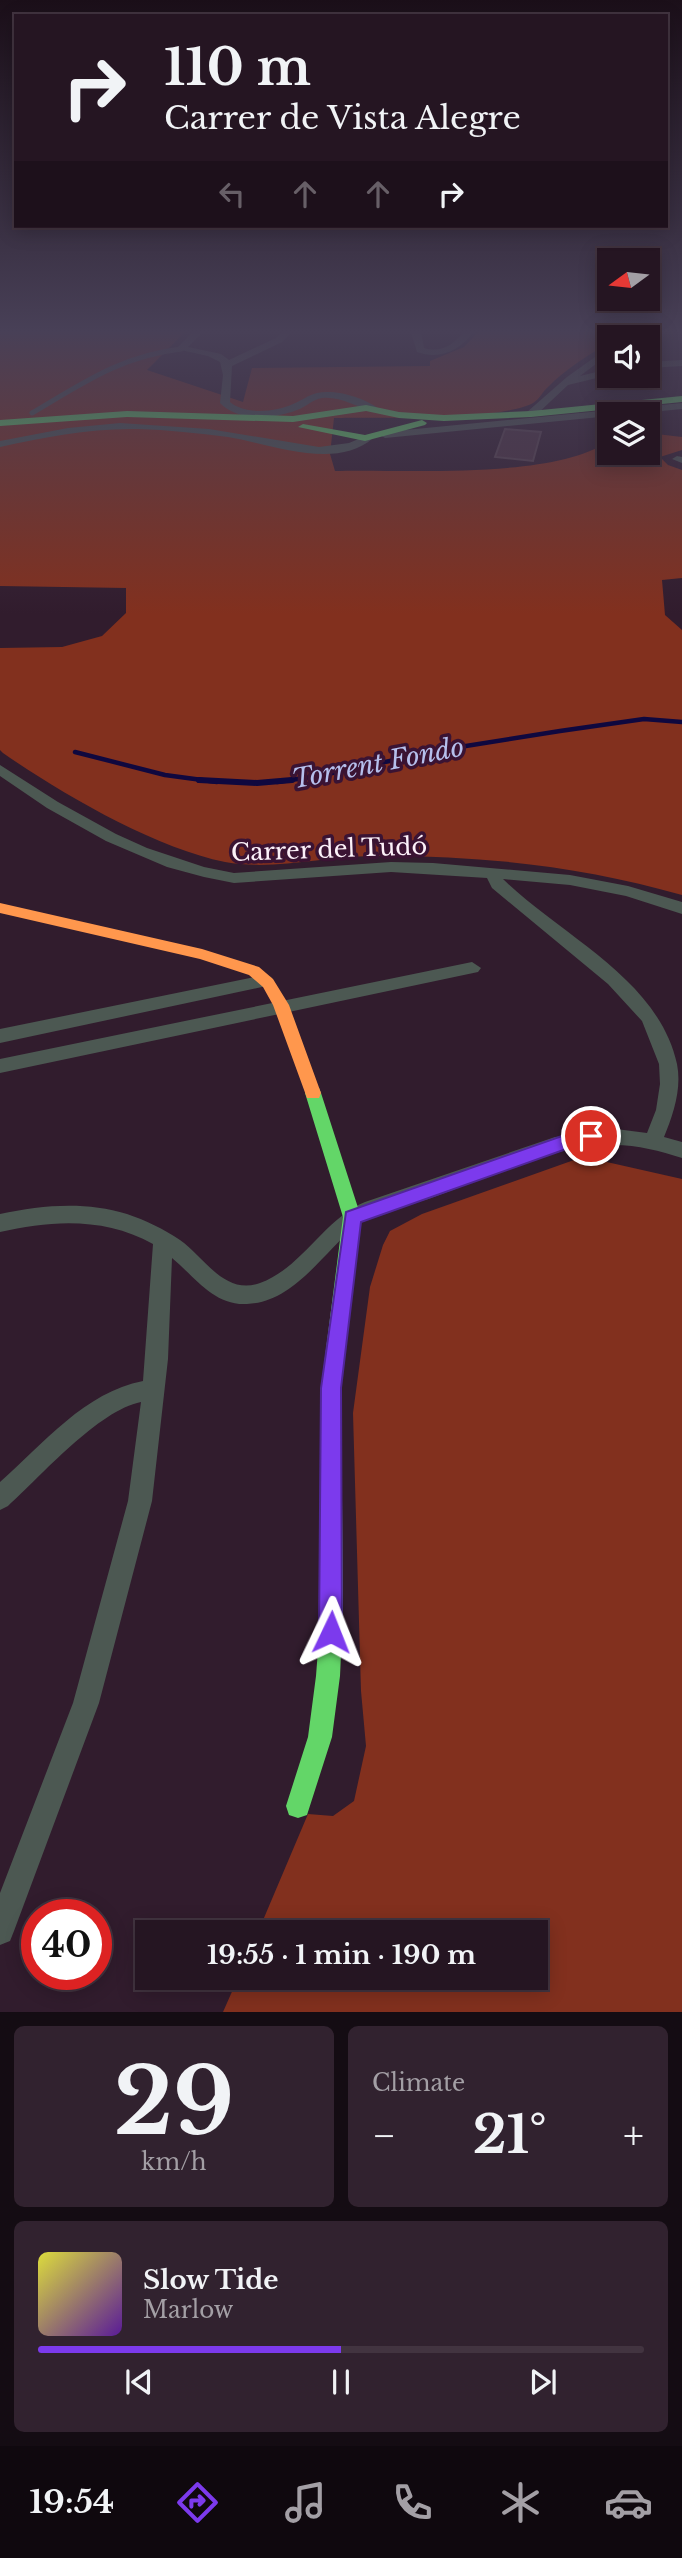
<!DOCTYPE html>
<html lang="en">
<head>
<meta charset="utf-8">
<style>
  :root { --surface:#251522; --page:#31222f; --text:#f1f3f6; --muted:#a39fa5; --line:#423440; --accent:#7c3aed }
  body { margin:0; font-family:"Libre Baskerville",serif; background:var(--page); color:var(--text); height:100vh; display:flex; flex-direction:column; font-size:26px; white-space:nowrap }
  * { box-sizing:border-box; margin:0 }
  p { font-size:23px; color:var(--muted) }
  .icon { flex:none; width:38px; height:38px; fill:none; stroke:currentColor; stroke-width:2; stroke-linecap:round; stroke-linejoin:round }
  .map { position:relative; height:2012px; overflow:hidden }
  .side { display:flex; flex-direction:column; gap:14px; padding:14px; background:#140c13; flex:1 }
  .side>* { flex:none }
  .top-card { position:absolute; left:14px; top:14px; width:654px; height:214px; border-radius:0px; box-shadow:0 4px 18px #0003,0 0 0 2px var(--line); background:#251522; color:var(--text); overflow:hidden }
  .needle { width:46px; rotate:255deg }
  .buttons { position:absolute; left:597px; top:248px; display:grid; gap:14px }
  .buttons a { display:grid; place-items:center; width:63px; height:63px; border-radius:0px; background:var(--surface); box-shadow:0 4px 18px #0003,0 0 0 2px var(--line); font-size:35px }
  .speed { position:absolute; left:21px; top:1899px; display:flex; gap:14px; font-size:35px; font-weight:700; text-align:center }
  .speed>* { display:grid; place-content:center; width:91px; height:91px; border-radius:50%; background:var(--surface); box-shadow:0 4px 18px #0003,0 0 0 2px var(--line); line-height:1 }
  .speed .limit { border:10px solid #d22; background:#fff; color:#111 }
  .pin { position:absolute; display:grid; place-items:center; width:60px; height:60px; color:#fff; margin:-30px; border:4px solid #fff; border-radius:50%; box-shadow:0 2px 7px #0007 }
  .me { position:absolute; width:77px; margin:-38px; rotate:2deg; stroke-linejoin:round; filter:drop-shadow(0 0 5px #0008) }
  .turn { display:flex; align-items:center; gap:24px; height:147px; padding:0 35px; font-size:32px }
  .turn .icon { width:91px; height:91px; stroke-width:2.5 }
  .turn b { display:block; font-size:49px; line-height:60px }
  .lanes { display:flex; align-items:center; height:66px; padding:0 35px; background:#0003; justify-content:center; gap:35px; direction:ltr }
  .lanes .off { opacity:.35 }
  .big { font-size:52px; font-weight:700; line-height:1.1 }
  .side .card { flex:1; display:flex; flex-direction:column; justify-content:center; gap:10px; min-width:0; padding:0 24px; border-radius:10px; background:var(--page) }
  .side .dial { align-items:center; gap:0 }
  .dial b { font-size:91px; line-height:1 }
  .song { display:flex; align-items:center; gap:21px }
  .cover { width:84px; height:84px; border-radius:10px; background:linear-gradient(135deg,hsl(60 70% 55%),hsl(270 70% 35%)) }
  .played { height:7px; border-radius:4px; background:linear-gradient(90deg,var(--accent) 50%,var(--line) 50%) }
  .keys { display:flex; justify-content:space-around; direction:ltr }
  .heat { display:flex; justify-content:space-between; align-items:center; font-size:38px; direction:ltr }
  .side .tiles { flex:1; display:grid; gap:14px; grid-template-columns:1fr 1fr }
  .card:last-child { grid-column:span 2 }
  .trip { position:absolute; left:135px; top:1920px; width:413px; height:70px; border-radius:0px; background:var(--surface); box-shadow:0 4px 18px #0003,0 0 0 2px var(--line); font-weight:700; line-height:70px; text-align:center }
  .dock { display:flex; height:112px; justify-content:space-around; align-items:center; background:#0f080e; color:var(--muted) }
  .dock .icon { width:49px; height:49px }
  .dock .active { color:var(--accent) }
  .dock b { font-size:32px; color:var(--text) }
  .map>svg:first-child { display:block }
  .forest { fill:#82301e }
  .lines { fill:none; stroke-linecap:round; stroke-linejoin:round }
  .stream-far1 { stroke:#0f083f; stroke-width:4.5 }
  .stream { stroke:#0f083f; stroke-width:6 }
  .building { fill:#4b3141; stroke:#584450; stroke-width:2 }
  .lane { stroke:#4c5852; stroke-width:5 }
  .street { fill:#4c5852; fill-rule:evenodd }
  .fast { fill:#63d668; fill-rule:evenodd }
  .slow { fill:#ff974d; fill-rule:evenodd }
  .route { fill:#7c3aed; stroke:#51269a; stroke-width:2 }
  .labels { text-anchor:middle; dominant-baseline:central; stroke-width:7; stroke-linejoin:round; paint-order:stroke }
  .street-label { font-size:24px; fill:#fcf1f9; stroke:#3a1333 }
  .water-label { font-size:26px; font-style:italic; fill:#b5bfec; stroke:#3a1333 }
</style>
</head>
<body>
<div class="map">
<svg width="682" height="2012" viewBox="0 0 682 2012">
  <rect width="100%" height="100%" fill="#311c2d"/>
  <g class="forest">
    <path d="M0,332H185L147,370L243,402L252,368L430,366V361L464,347L478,332H632L609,338V342C589,355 564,370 548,387C542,392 540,399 533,403C500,421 377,417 334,418L330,454L335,471C406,469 552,480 609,441V453H648V433L682,437V450L660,457L668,465L682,470V578L662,580L665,615L682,630V895C581,866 478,855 373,856C324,856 274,871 225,862C155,848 62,794 3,753L0,750V648L62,647L102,636L126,613V588L0,586Z"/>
    <path d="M589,1158L682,1179V2012H223L238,1978H536V1932H258L308,1814L333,1816L354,1801L366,1746L361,1691L353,1413L370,1287L383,1245L390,1231L422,1214L574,1160Z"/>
  </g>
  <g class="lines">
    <g class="stream-far1">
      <path d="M75,752L165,775L217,782"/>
      <path d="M277,782L318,776L447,749L560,731L644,719L682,722"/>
    </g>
    <path class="stream" d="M199,780L257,783L292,780"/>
  </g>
  <path class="building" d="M505,429L541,432L533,461L495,457Z"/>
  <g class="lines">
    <path class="lane" d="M32,413C83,383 121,356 181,349"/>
    <g class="street">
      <path d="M193,332H203L188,347L221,354L229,360L276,338L282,332H292L282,342L232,366L230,402C245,415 276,412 293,404C301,401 308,395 317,393C336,389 365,398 379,409L374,412C357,407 340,396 322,398C313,399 306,407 297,410C275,419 238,422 220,403L223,375L220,362L208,356L176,349Z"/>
      <path d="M411,332H421L424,348C441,353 453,345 464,332H474C459,351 440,360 417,352Z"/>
      <path d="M636,332H648L638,338H626Z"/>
      <path d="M609,347V354L580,376L609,369V375L568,385L535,416H527V412L567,377Z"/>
      <path d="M682,360V366L648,368V362Z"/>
      <path d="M682,403V409L385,438L380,435L385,432Z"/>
      <path d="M120,423L209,429L319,447L349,443L368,435L373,438C336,471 271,444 228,437C198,433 168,430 138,429C91,428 45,437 0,447V441L68,428Z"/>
      <path d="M677,456L682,457V463L672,459Z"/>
      <path d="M0,765L58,802L116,834L147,848L204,867L234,873L391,862L433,863L570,875L628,886L682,902V914L626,896L570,885L503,879C561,936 658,978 677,1064C682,1089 673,1115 664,1137L682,1142V1158C660,1151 638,1145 614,1145C550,1145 491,1177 431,1198C408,1206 377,1209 357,1225C323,1252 295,1302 247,1304C214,1306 195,1277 172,1258L168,1359L152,1501L99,1703L14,1931L10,1941L0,1945V1893L73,1703L128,1501L141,1402C99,1410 41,1476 8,1506L0,1510V1482C43,1444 85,1392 143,1381L153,1244C105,1217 52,1220 0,1232V1214C42,1205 85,1201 127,1214C145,1220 164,1229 180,1240C204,1257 225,1296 260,1283C302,1268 324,1219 365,1202L555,1137L616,1129L647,1133L656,1110L660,1084L659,1064L642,1021L608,984L492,888L487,878L391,872L234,883L204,877L167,867L106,841L47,808L0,776Z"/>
      <path d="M472,962L481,968L478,972L0,1073V1059Z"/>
      <path d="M265,975L271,977L274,981L271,985L0,1043V1029Z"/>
    </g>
    <g class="fast">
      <path d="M682,396V402L531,417L444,421L399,418L366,411L293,422L127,417L0,426V420L127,411L293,416L366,405L399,412L444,415L531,411Z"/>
      <path d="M422,420L427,423L425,425L365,441L298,427L303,424L365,435Z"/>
      <path d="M313,1087L319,1088L321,1093L361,1217L341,1388L343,1610L340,1676L332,1737L307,1815L298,1818L289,1815L286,1806L308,1737L316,1676L321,1610V1388L343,1217L305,1093L307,1088Z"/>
    </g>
    <path class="slow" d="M0,903L202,949L259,967L273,979L289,1005L321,1093L319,1098H307L273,1005L263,987L249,975L200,959L0,913Z"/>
  </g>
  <linearGradient id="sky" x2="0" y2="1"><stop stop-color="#1b0f19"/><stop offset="0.54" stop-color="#484057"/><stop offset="1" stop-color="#484057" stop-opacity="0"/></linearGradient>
  <rect width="682" height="614" fill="url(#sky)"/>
  <path class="route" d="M591,1129L597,1131L600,1136L597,1141L569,1148L361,1222L341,1388L342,1632L339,1640L331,1644L323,1640L319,1632L321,1388L346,1212L562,1136Z"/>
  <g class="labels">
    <g class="street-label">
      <text transform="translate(329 849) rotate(-2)">Carrer del Tudó</text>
    </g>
    <g class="water-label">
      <text transform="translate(378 763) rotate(-11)">Torrent Fondo</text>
    </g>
  </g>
</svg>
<div class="buttons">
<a><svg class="needle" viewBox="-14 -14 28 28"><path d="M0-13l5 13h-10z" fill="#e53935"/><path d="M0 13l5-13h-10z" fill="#a39fa5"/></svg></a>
<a><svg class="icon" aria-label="sound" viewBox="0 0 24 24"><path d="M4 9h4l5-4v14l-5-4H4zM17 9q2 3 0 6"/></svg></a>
<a><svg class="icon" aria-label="layers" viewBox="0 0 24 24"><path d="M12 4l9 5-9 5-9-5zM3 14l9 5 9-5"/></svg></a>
</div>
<div class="speed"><div class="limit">40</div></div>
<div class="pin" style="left:591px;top:1136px;background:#d93025"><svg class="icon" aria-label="arrive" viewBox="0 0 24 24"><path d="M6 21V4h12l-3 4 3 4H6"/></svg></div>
<svg class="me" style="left:331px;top:1632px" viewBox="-20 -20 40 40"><path d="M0-17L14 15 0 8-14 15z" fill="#7c3aed" stroke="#fff" stroke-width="4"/></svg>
<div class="trip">19:55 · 1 min · 190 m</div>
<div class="top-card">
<div class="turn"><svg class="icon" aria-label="right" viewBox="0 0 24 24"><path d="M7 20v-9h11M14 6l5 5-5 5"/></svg><div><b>110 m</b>Carrer de Vista Alegre</div></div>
<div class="lanes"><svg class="icon off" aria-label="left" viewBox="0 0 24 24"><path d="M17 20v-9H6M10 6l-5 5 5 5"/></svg><svg class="icon off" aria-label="ahead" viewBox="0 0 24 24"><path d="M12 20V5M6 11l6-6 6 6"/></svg><svg class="icon off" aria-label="ahead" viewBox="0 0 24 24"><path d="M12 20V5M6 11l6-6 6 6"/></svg><svg class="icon" aria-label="right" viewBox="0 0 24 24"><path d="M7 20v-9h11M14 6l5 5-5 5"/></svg></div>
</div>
</div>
<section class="side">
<div class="tiles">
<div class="card dial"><b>29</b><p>km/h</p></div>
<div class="card"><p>Climate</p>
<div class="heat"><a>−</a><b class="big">21°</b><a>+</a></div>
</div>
<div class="card">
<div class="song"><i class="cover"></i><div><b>Slow Tide</b><p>Marlow</p></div></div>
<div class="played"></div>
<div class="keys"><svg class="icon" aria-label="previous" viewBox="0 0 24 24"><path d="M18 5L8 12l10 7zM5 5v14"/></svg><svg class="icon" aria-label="pause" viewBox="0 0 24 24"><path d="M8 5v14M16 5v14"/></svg><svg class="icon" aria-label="next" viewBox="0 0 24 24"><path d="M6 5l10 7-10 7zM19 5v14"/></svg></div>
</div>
</div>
</section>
<nav class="dock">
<b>19:54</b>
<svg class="icon active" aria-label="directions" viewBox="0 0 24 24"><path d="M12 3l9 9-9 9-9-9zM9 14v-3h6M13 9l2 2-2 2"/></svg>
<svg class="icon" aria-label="music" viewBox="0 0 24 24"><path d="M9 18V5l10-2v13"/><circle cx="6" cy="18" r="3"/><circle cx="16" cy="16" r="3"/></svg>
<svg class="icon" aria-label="phone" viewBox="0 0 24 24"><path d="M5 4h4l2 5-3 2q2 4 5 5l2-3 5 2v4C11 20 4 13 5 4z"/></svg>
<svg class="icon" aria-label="climate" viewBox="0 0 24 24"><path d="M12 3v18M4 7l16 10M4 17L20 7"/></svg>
<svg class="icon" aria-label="car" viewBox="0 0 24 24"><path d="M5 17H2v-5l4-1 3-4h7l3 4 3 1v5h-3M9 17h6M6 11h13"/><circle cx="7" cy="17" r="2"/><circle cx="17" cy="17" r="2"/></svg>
</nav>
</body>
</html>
